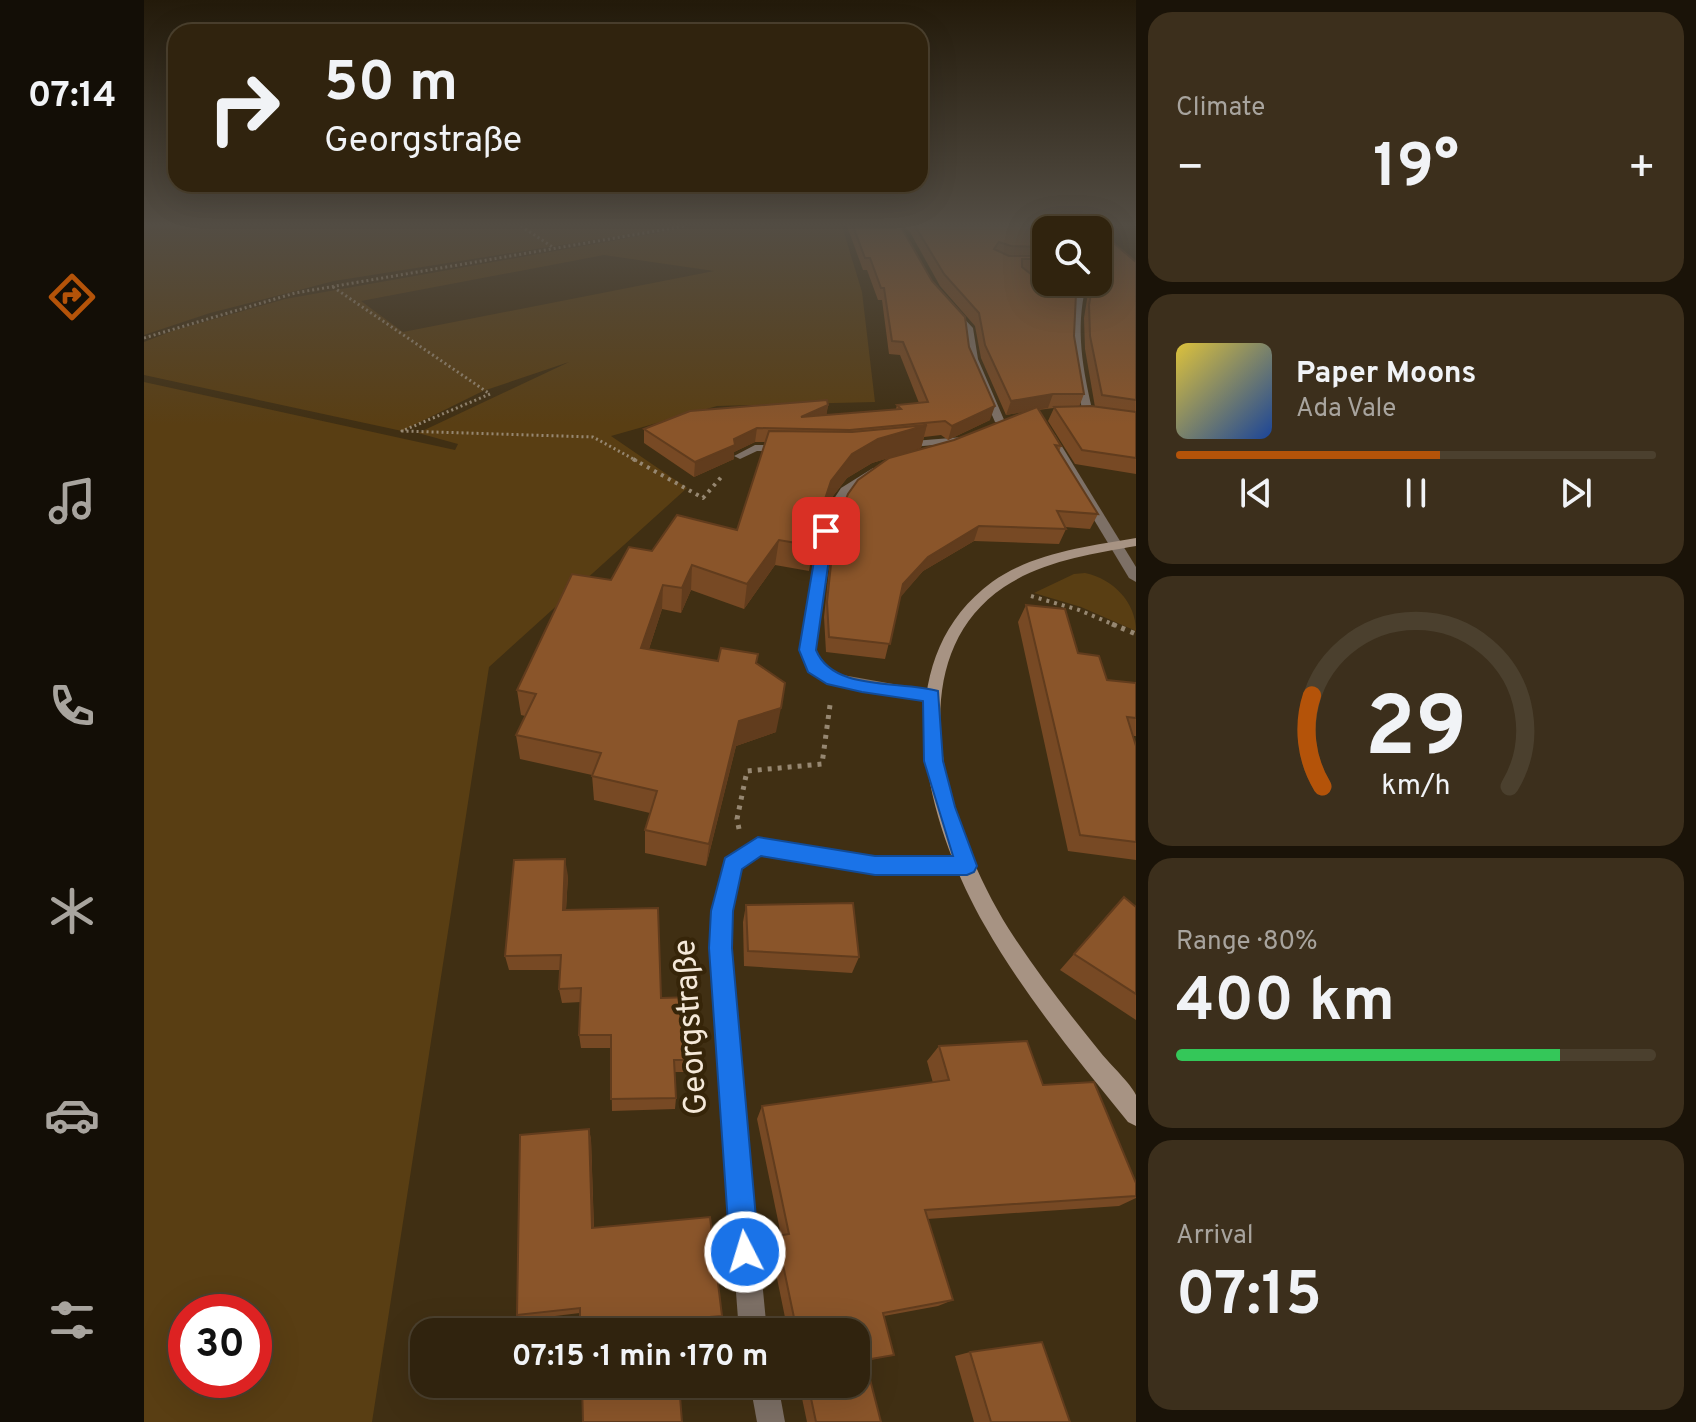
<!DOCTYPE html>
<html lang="en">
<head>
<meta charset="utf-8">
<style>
  :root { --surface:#30230e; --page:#3c2f1c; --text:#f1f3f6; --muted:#a8a49e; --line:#4b402e; --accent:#b45309 }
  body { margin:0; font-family:Overpass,sans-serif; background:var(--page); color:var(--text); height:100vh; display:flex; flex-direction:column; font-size:30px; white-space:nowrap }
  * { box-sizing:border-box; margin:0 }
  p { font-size:26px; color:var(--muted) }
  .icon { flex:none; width:44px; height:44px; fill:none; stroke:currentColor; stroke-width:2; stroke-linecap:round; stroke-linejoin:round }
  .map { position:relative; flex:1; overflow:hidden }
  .panel { display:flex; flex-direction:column; gap:12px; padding:12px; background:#1a1308; width:560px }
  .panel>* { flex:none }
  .guide { position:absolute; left:24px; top:24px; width:760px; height:168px; border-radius:24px; box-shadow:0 8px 32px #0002,0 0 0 2px var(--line); background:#30230e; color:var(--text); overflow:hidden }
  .buttons { position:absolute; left:888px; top:216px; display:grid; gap:16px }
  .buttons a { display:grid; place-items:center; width:80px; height:80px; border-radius:16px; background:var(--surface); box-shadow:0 8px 32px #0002,0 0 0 2px var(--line); font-size:40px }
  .speed { position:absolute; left:24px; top:1294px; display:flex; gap:16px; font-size:40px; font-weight:700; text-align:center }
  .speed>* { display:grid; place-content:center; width:104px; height:104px; border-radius:50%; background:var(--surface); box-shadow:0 8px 32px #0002,0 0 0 2px var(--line); line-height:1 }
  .speed .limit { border:12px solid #d22; background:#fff; color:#111 }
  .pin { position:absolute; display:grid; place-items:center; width:68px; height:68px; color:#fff; margin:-34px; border-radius:16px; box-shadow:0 4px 12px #0006 }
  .me { position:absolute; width:88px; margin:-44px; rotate:355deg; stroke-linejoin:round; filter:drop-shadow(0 0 6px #0008) }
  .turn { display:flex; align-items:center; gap:28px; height:168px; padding:0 24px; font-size:36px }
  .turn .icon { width:104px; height:104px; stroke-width:2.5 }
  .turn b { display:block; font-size:56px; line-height:68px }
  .big { font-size:60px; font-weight:700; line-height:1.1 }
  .panel .widget { flex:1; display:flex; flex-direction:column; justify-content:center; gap:12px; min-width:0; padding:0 28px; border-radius:24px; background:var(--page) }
  .panel .dial { align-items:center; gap:0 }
  .dial svg { height:208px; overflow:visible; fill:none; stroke:var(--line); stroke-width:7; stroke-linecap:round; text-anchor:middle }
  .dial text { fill:var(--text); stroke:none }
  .song { display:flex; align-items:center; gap:24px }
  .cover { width:96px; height:96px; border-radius:12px; background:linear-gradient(135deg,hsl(50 70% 55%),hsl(220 70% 35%)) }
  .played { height:8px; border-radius:4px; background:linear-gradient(90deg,var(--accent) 55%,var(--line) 55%) }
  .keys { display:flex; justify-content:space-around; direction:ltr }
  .heat { display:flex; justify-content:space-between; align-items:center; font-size:44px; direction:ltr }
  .charge { height:12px; border-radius:6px; background:linear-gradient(90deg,#34c759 80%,var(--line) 0) }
  .trip { position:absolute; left:266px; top:1318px; width:460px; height:80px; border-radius:24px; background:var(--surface); box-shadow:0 8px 32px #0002,0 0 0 2px var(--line); font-weight:700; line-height:80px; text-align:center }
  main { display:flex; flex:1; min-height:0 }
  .tab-bar { display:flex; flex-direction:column; width:144px; justify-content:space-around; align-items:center; background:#130e06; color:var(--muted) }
  .tab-bar .icon { width:56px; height:56px }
  .tab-bar .active { color:var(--accent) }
  .tab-bar b { font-size:36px; color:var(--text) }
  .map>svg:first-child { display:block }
  .green { fill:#593e13; fill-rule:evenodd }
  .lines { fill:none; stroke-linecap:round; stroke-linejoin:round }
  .path-far2 { stroke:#968771; stroke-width:3; stroke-dasharray:2 3; stroke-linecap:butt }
  .path-far1 { stroke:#968771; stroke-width:4; stroke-dasharray:3 5; stroke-linecap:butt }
  .path { stroke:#968771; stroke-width:5; stroke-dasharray:4 6; stroke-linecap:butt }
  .street { fill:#7d7066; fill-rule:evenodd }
  .secondary { fill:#a79383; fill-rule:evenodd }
  .wall { fill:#774924 }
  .shaded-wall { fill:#613c1d }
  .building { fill:#8a552a; stroke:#613c1d; stroke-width:2 }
  .route { fill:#1a73e8; stroke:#114b97; stroke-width:2 }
  .labels { text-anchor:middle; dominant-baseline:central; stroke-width:8; stroke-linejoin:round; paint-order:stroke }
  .near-street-label { font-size:32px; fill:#f5e9d9; stroke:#362509 }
</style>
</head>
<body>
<main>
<nav class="tab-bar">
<b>07:14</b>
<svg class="icon active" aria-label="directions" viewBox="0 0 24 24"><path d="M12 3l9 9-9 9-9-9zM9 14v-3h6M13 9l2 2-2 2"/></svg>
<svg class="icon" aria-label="music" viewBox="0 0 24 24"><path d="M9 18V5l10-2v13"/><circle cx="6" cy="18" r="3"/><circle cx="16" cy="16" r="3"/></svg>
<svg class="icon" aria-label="phone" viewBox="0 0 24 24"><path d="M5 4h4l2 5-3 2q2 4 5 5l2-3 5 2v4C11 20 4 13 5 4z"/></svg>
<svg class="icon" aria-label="climate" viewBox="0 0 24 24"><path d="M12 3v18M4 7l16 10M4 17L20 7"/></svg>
<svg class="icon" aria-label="car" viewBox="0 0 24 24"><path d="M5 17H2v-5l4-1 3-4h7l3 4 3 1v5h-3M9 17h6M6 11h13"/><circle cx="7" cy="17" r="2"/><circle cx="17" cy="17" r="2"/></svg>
<svg class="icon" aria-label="filters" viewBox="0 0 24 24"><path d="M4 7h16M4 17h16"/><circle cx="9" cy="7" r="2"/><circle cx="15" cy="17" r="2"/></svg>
</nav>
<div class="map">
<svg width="992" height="1422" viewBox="0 0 992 1422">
  <rect width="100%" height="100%" fill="#402f13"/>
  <g class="green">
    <path d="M0,226H537L190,281L66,313L0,335Z"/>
    <path d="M552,226H698L718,292L731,402L573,406L467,436L543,488L345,667L228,1422H0V382L311,450L314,444L274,433L425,362L339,391L258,431L0,375V342L31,330L141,299ZM460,255L570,271L259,332L217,301ZM42,1312H110V1380H42Z"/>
    <path d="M941,573C969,579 992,602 992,631L937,607L890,593L930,574Z"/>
  </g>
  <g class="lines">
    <g class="path-far2">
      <path d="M377,226L410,248"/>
      <path d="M189,287L346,394L258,431L449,437L493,461"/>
      <path d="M0,338L151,293L541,226"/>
    </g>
    <g class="path-far1">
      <path d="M489,459L559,498L580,474"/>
      <path d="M887,596L935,610L973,626"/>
    </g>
    <g class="path">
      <path d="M968,624L992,634"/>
      <path d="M595,829L593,819L603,771L678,764L686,705"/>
    </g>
    <g class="street">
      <path d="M931,282H939L942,286C931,329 939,370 949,413L944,416L939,413C930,370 922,329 934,286Z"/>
      <path d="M806,310H812L829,328L834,359L861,422L860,424L851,422L824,359L820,329L806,314Z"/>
      <path d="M905,432L911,435L992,567V582L985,578L899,435Z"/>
      <path d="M819,437L825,440L823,442L757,448L751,445L757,442Z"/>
      <path d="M611,445H642L648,448L642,451H613L596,459L590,456Z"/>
      <path d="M729,468L735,471L733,473L705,493L694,511L671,650L677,665L693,674L794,692L796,696L788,702L684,683L666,672L657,650L682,511L697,488Z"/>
      <path d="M614,838L731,857L823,858L830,860L832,866L830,872L823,874L731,873L617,854L596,868L588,911L586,948L623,1332H595L566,948L568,911L579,864L581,858Z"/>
      <path d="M606,1384H634L641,1422H613Z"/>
    </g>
    <path class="secondary" d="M992,538V546C947,554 899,561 860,587C745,665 809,844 870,937C897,978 927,1016 957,1053C966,1064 987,1084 992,1095C992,1103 992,1117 992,1126L984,1122C933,1059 881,996 841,926C783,825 737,664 848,582C888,553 945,546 992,538Z"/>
  </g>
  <g class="wall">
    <path d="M703,226H756L825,347L846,420L804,440L797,435L780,437L777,448L728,463L703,478L682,505L671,537L665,571L631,565L600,609L547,590L537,613L518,609L505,649L574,661L612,663L632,732L592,746L562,866L501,853V830L506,813L450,800L448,775L376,759L372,735L381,716L377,715L373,690L467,580L508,551L593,530L621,442H611L590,452V459L550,477L500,443V429L684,405L682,415L752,409L753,405L775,403L756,355L745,354L738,300H734L723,270H719Z"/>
    <path d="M758,226H949L902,230V282H933L930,293V336L940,394L935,407H951L941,349L940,318L945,287L942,282H954L992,262V474L931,464L904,421L910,408L894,410L917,446L915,452L954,514L946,529L921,527L922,529L915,544L830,541L779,571L756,597L741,659L682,652L680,617L688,542L691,527L810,440L883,411L862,415L837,358L831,326L796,286L766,232Z"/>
    <path d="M882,605L963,680L992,683V736H989L992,746V860L924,851L874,622Z"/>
    <path d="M424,876L422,910L517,998L551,1035L549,1048H546L547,1060L545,1072H530L532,1098L531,1109L468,1111L467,1048H437L435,1035L437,1002L418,1003L415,989L416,970H365L361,956Z"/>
    <path d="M980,897L992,907V1020L916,970Z"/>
    <path d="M602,905L715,957L708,973L600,966L599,922Z"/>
    <path d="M795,1046L899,1085L992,1183V1198L975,1206L783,1219L809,1300L794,1306L740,1316L750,1355L721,1361L737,1422H663L655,1384H712V1332H644L626,1244L633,1236L637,1235L613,1119L618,1106L789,1083L783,1061Z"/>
    <path d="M445,1129L447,1140L450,1228L578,1316L575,1321L529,1325L436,1313L378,1320L373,1315Z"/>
    <path d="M826,1352L926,1422H830L811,1356Z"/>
  </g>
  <g class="shaded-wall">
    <path d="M909,394L904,408L862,415L867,401Z"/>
    <path d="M684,405L682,419L657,417Z"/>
    <path d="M851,406L846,420L804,440L808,426Z"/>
    <path d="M783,425L777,448L728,463L703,478L682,505L669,544L674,520L687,481L708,454L734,439Z"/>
    <path d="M613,428L611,442L590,452V459L550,477L551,462L590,439Z"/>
    <path d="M835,526L830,541L779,571L755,599L759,584L784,557Z"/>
    <path d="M635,540L631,565L600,609L603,584Z"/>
    <path d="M548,565L547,590L537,613L538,588Z"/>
    <path d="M519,585L518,609L497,673V648Z"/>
    <path d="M637,708L632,732L592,746L562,866L565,844L595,721Z"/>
    <path d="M421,859L424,876L421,925L419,910Z"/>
    <path d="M445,1129L447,1140L450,1236L448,1228Z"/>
  </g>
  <g class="building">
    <path d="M709,226L757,227L788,281L821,317L825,347L851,406L808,426L801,421L706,430L613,428L590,439L591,445L551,462L500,429L546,411L683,400L684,405L657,417L757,409L753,405L784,402L759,342L748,341L740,288H737L726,258H721Z"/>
    <path d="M771,226H903L908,229V226H949L953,230H902V247L867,246L855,242L850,249L865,256H902V271L888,259H878V267L906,289L932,293L930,336L940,394H909L867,401L841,345L835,313L800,274Z"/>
    <path d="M954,230L992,262V400L958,395L946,336L945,305L949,282H954Z"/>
    <path d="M947,406L992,412V458L938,450L910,407Z"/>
    <path d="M893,407L917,446L911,445L954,514L913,511L922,529L835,526L784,557L759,584L746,644L685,637L683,602L691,527L704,494L714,480L745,458L810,440Z"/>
    <path d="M783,425L734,439L708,454L687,481L674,520L670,546L635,540L603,584L548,565L538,588L519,585L497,648L574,661L577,648L614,654L612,663L641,683L637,708L595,721L565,844L501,830L513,791L448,776L457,753L372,735L392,694L373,690L428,574L467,580L485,547L508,551L533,515L593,530L625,431L708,432Z"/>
    <path d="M882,605L921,609L934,653L955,656L963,680L992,683V718L983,717L992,746V842L936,835Z"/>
    <path d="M421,859L419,910L514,908L517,998L549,997L551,1035L544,1036L547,1060H530L532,1098L467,1099V1035H435L437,988L415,989L417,955L361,956L370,860Z"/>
    <path d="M980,897L992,907V994L930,954Z"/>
    <path d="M709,903L715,957L604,951L602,905Z"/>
    <path d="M883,1041L899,1085L950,1082L992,1183V1196L781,1210L809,1300L739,1313L750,1355L721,1360L737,1422H672L664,1384H712V1332H653L633,1236L645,1234L618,1106L805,1080L795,1046Z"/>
    <path d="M445,1129L448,1228L566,1217L578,1316L529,1320L530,1332H436V1308L373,1315L376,1135Z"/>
    <path d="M898,1342L926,1422H847L826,1352Z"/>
    <path d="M438,1384H535L538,1422H439Z"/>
  </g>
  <linearGradient id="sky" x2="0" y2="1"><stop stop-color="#231a0a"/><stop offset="0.53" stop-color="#534d44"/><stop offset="1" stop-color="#534d44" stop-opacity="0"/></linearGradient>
  <rect width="992" height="425" fill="url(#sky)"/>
  <path class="route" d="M682,527L689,531L672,650C689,692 757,680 794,691L799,761L811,807L833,866L830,872L823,875H731L617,856L598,869L589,911L588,948L615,1252L611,1263L601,1267L590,1263L586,1252L565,948L567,911L581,858L614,837L731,856H809L780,761L779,701L718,692L683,684L664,672L655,650L675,531Z"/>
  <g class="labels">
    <g class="near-street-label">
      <text transform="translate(548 1027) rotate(-94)">Georgstraße</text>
    </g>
  </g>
</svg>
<div class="buttons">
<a><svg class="icon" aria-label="search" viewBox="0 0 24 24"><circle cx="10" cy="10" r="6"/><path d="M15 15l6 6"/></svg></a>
</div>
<div class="speed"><div class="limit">30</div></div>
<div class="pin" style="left:682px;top:531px;background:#d93025"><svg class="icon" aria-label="arrive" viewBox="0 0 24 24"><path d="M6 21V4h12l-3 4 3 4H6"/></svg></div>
<svg class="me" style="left:601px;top:1252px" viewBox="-20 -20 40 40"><circle r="17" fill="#1a73e8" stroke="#fff" stroke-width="3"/><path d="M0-11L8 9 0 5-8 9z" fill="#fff"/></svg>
<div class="trip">07:15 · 1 min · 170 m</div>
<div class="guide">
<div class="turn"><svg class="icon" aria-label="right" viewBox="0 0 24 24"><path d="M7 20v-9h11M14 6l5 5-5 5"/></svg><div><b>50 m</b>Georgstraße</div></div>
</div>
</div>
<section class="panel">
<div class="widget"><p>Climate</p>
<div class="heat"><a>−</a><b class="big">19°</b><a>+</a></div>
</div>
<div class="widget">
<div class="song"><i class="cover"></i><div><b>Paper Moons</b><p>Ada Vale</p></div></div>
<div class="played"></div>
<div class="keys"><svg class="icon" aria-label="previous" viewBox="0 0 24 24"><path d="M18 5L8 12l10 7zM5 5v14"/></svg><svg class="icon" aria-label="pause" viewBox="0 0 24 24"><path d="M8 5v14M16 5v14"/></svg><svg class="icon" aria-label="next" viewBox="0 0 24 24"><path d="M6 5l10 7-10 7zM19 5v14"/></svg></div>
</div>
<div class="widget dial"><svg viewBox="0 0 100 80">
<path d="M14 69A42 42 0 1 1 86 69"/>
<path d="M14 69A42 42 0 0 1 10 34" stroke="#b45309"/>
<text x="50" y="56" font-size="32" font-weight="700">29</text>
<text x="50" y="72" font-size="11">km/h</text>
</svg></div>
<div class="widget"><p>Range · 80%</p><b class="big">400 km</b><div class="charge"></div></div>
<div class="widget"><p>Arrival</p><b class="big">07:15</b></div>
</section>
</main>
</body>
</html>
